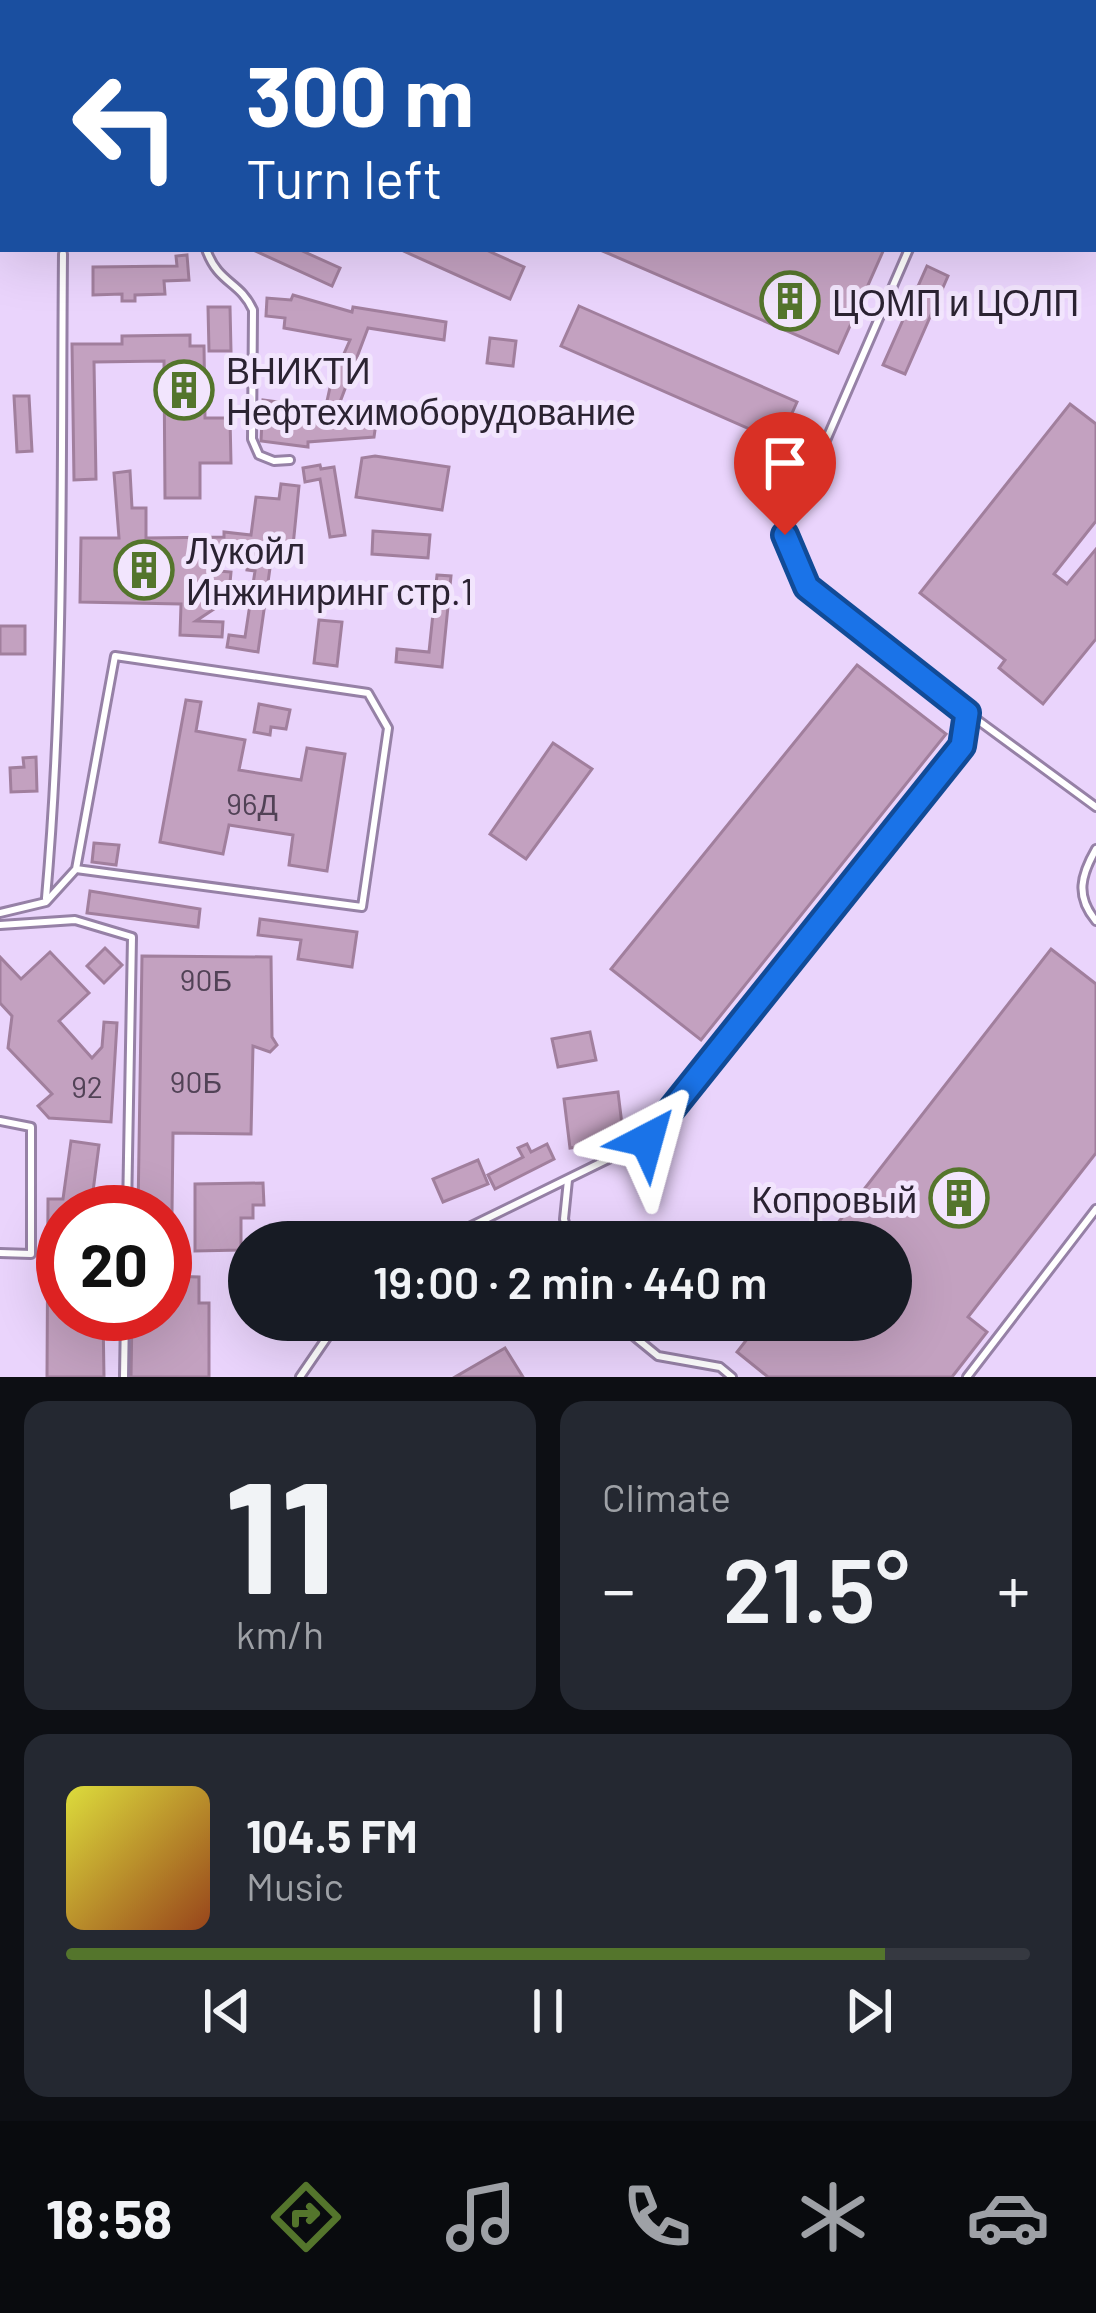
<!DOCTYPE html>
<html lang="en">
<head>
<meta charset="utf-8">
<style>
  :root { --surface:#171b24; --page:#242831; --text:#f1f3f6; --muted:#9ea1a6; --line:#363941; --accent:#54752c }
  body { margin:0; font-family:Barlow,sans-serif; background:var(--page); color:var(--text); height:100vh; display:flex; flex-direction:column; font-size:45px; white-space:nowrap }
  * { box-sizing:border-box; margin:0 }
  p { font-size:39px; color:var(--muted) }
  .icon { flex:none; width:66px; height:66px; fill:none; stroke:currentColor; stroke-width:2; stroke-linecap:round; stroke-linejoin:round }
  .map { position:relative; height:1377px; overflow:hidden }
  .panel { display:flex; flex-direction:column; gap:24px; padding:24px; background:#0d0f14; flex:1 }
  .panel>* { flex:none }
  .hud { position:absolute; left:0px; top:0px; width:1098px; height:252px; box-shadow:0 12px 48px #0002; background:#1a4fa0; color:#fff; overflow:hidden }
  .speed { position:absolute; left:36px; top:1185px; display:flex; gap:24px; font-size:60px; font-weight:700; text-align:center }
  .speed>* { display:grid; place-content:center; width:156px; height:156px; border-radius:50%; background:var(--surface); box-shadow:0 12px 48px #0002; line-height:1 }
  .speed .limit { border:18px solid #d22; background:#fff; color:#111 }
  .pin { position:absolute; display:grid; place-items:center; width:102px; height:102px; color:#fff; margin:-123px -51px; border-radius:50% 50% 50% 0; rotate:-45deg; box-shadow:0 0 12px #0007 }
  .pin .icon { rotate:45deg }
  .me { position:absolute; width:132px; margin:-66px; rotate:39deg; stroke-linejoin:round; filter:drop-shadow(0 0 9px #0008) }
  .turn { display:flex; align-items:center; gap:42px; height:252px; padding:0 48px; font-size:54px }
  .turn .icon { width:156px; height:156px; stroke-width:2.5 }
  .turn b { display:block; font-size:84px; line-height:102px }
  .big { font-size:90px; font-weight:600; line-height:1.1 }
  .panel .tile { flex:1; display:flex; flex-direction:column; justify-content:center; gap:18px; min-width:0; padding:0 42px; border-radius:24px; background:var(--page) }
  .panel .dial { align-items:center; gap:0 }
  .dial b { font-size:156px; line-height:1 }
  .song { display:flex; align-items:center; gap:36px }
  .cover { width:144px; height:144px; border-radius:18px; background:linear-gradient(135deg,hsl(60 70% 55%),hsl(20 70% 35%)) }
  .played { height:12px; border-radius:6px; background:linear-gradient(90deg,var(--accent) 85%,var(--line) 85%) }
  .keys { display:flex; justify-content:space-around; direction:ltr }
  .heat { display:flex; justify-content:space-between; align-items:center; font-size:66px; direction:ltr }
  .panel .tiles { flex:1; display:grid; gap:24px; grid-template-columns:1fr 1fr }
  .tile:last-child { grid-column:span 2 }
  .trip { position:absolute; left:228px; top:1221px; width:684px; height:120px; border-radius:60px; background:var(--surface); box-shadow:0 12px 48px #0002; font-weight:600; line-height:120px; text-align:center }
  .menu { display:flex; height:192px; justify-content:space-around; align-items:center; background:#090b0e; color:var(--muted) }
  .menu .icon { width:84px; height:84px }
  .menu .active { color:var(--accent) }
  .menu b { font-size:54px; color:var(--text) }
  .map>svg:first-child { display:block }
  .building { fill:#c3a1c0; stroke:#a17f9d; stroke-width:3 }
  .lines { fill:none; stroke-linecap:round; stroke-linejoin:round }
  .lane-casing { stroke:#9681a6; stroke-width:12 }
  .lane { stroke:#fff; stroke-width:6 }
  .route-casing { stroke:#114b97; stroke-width:30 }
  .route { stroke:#1a73e8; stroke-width:21 }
  .labels { text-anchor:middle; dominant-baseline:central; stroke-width:10; stroke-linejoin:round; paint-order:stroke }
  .number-label { font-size:30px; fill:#514256 }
  .poi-label { font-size:36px; fill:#2b2332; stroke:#f2e5fd; text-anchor:start }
</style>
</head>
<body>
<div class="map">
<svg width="1096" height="1377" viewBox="0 0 1096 1377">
  <rect width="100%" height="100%" fill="#ead4fc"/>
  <g class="building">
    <path d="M251,249H298L340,268L332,286Z"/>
    <path d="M399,249H484L524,267L510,299Z"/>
    <path d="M598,249H884L838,353Z"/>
    <path d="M187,255L189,280L164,281L165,294L135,295V301H122V294L93,295V267L177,266L176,256Z"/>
    <path d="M927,266L948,276L905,374L883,365Z"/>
    <path d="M293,295L352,312L353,307L446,322L444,340L368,328L334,418L377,416L374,437L308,442V447L261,441L263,400L293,404L291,417L323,419L331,383L350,340L284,328L285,318L266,316L267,298L291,300Z"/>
    <path d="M579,306L797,402L779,442L561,346Z"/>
    <path d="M208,307H230L231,351H209Z"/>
    <path d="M190,335V346H204L205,418H230L231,463H200V498H165L164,361L94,362L96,479L74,480L72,344H122V336Z"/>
    <path d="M490,338L516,341L513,366L487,363Z"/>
    <path d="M14,396H29L32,451L17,452Z"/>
    <path d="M1070,404L1096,424V521L1054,574L1067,584L1096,549V639L1043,704L999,668L1005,660L920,593Z"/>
    <path d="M375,456L449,467L442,510L356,497L362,458Z"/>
    <path d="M320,465L321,469L334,467L345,535L330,537L320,479L305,482L303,468Z"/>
    <path d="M130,471L132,508H146V538L224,537V532L251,535L256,497L279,499L281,484L299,486L292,556L272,554L258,652L227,647L229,635L245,637L255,571L247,570L249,555L208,549V570L231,572L230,583H225L229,599L196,621L223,622L222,637L180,635L181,604L80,602L81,538H119L114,473Z"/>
    <path d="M373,531L430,535L428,558L372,554Z"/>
    <path d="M437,575L451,576L442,667L396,662L397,649L429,652Z"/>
    <path d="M319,620L342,622L337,666L314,663Z"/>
    <rect x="0" y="626" width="25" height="28"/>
    <path d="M857,665L946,734L701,1040L611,969Z"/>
    <path d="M186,700L201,702L196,731L245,740L239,770L301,780L307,748L345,754L327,871L289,865L293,835L229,825L223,854L160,842Z"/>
    <path d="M259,704L290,710L286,729L271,727L270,735L254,732Z"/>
    <path d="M553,743L592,769L526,859L490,834Z"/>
    <path d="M36,757L37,791L11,792L10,768L24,767L23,758Z"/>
    <path d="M94,843L119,845L116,865L92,862Z"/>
    <path d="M90,891L200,909L198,927L87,913Z"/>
    <path d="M260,919L357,932L352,967L298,959L301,940L258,935Z"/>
    <path d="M105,948L122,965L104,983L87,966Z"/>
    <path d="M1051,949L1096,984V1153L968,1317L987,1332L952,1377H768L737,1352L762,1320H891V1242H823Z"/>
    <path d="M50,952L89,993L59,1021L92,1058L102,1047L104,1022L117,1023L111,1122L49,1118L38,1106L52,1094L8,1048L12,1016L0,1003V957L21,979Z"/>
    <path d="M142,956L271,957L272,1037L277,1045L270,1052L253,1046L251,1134L173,1133L172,1212H138Z"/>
    <path d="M590,1032L596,1060L558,1067L552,1039Z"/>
    <path d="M618,1092L624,1141L570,1148L564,1099Z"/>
    <path d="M71,1141L99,1145L92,1199H102V1212H63V1314H103L104,1377H47L48,1199H63Z"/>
    <path d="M527,1144L531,1152L547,1144L554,1159L495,1189L488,1175L523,1157L518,1148Z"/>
    <path d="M478,1160L488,1184L443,1202L433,1179Z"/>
    <path d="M263,1183L264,1205H253V1218H241V1250L195,1251V1184Z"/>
    <path d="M165,1276L199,1277V1303H209V1377H131L132,1314H165Z"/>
    <path d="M505,1348L523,1377H455Z"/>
  </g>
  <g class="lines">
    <defs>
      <g id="lane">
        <path d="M178,3L180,0"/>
        <path d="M1015,3L1017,0"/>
        <path d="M0,86H3"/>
        <path d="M206,249C218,284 240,281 253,310L252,439L259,455L274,461L290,460"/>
        <path d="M968,713L1096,807"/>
        <path d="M1096,849C1081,875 1075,896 1096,921"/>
        <path d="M46,898C65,684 61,469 63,254"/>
        <path d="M0,913L46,902L76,869L362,907L388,728L368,693L115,656L76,869"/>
        <path d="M0,925L75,920L132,937L127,1212"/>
        <path d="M0,1121L31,1127V1254L0,1253"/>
        <path d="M568,1180L564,1219L570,1242"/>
        <path d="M429,1242L453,1235L647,1140L961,745L967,713L887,654L807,587L785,535L909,249"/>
        <path d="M614,1320L658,1356L720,1367L732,1377"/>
        <path d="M124,1377L125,1314"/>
        <path d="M300,1377L339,1320"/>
        <path d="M967,1377L1096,1209"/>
      </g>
    </defs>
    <use href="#lane" class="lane-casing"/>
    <use href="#lane" class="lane"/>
  </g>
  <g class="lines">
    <defs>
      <path id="route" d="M647,1140L962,746L967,713L807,587L785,535"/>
    </defs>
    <use href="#route" class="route-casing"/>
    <use href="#route" class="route"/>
  </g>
  <defs>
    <symbol id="building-ring" viewBox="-11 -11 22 22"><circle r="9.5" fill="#f2e5fd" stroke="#54752c" stroke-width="1.5"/><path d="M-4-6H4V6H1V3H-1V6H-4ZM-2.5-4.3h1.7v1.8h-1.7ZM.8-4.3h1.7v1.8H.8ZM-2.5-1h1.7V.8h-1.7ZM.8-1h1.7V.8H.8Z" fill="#54752c"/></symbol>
  </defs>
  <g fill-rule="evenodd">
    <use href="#building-ring" x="757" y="268" width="66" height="66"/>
    <use href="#building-ring" x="151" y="357" width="66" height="66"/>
    <use href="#building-ring" x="111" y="537" width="66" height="66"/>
    <use href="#building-ring" x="926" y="1165" width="66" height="66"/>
  </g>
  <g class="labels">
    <g class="number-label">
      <text x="252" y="803">96Д</text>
      <text x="206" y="979">90Б</text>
      <text x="196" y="1081">90Б</text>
      <text x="87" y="1086">92</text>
    </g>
    <g class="poi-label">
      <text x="832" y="301">ЦОМП и ЦОЛП</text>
      <text x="226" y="369">ВНИКТИ<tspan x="226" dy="41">Нефтехимоборудование</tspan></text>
      <text x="186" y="549">Лукойл<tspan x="186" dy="41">Инжиниринг стр.1</tspan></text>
      <text x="917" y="1198" text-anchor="end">Копровый</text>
    </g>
  </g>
</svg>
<div class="speed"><div class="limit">20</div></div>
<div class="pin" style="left:785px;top:535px;background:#d93025"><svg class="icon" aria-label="arrive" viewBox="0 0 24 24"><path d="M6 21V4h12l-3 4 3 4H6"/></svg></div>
<svg class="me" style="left:647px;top:1140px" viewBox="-20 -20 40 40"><path d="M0-17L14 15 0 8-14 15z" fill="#1a73e8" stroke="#fff" stroke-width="4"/></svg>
<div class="trip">19:00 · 2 min · 440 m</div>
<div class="hud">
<div class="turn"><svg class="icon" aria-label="left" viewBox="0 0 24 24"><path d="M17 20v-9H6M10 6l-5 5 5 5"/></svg><div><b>300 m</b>Turn left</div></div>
</div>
</div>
<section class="panel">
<div class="tiles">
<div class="tile dial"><b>11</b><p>km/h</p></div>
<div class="tile"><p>Climate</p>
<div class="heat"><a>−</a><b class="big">21.5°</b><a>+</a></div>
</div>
<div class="tile">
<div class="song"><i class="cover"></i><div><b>104.5 FM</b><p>Music</p></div></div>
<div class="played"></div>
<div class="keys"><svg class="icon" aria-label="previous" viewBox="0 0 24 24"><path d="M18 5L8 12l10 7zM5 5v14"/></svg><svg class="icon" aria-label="pause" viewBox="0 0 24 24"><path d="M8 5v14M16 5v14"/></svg><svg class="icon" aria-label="next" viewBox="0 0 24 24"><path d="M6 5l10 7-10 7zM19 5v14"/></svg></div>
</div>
</div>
</section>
<nav class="menu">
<b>18:58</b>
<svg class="icon active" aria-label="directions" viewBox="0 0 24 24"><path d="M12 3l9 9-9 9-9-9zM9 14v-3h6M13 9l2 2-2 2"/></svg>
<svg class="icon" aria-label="music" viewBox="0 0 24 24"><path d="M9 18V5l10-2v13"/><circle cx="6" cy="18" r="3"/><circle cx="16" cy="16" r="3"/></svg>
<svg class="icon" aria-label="phone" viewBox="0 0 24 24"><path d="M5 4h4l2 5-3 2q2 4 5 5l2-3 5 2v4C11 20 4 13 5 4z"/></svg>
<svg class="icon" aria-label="climate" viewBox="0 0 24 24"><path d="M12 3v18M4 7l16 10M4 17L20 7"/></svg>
<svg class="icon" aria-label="car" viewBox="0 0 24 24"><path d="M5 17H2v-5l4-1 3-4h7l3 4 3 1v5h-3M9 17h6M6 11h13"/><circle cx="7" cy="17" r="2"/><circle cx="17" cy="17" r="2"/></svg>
</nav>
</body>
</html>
